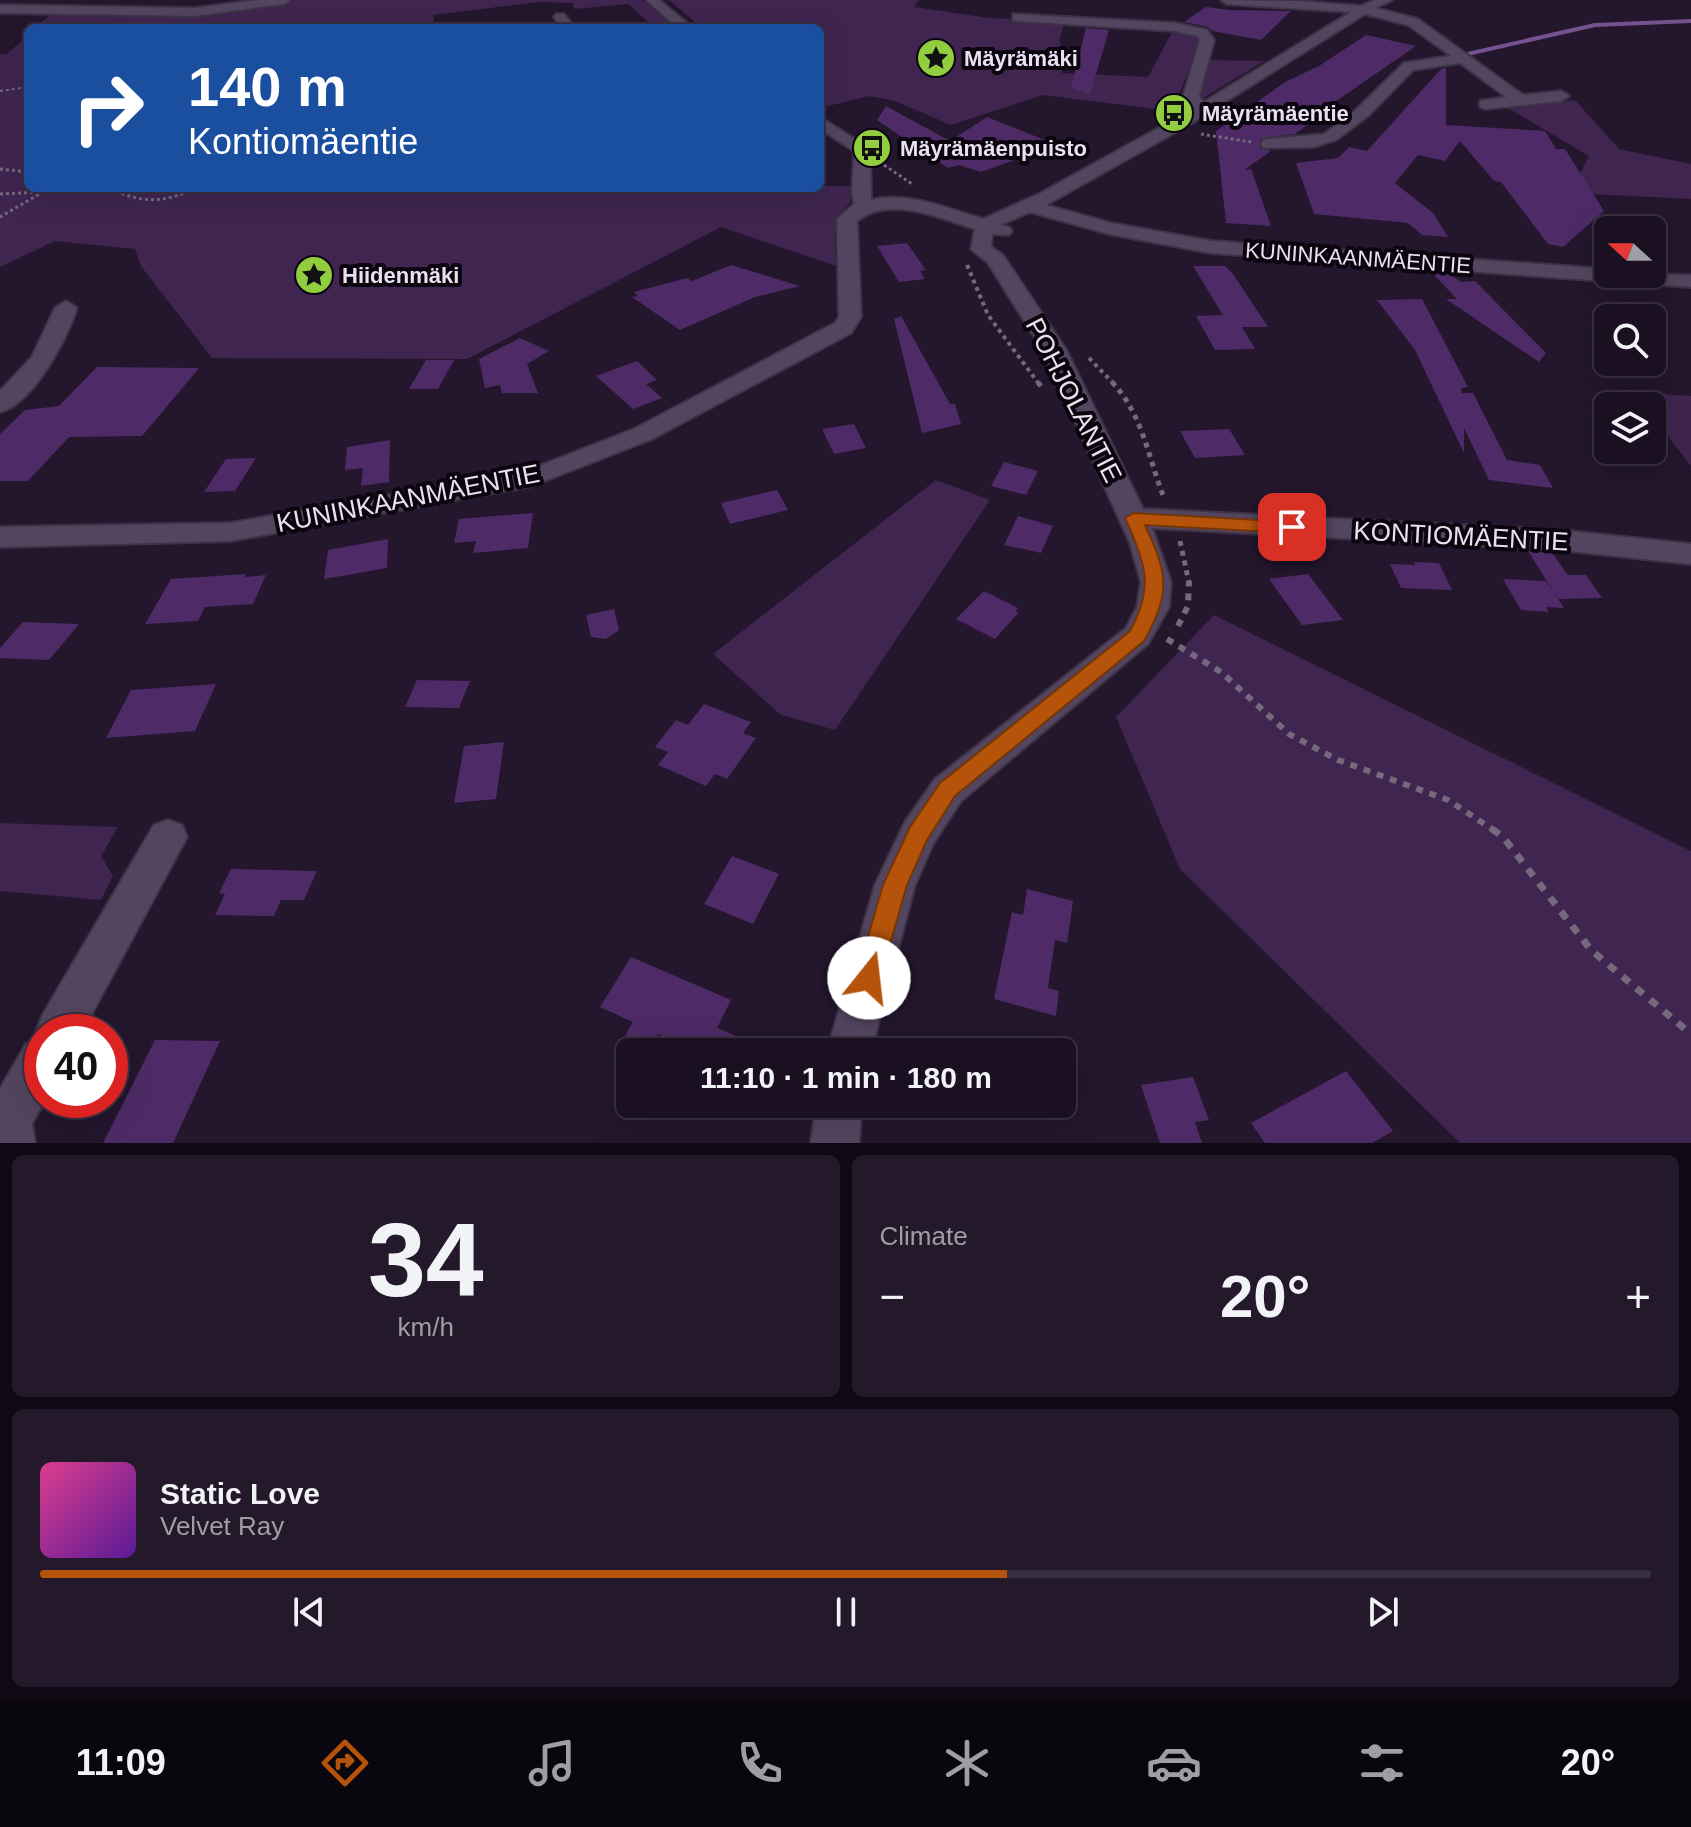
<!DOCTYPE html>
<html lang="en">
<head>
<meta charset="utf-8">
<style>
  :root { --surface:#1a1022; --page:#23192a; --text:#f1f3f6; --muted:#9f9da5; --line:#383040; --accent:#b45309 }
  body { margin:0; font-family:Arial,sans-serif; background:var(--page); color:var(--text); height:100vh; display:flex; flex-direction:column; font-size:30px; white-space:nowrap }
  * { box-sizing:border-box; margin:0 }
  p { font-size:26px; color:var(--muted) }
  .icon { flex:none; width:44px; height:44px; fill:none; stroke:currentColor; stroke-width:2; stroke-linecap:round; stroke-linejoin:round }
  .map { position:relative; height:1143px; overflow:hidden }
  .details { display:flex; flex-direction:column; gap:12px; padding:12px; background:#0e0913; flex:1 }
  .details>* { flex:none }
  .top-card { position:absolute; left:24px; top:24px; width:800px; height:168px; border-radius:12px; box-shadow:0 8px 32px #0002,0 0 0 2px var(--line); background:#1a4fa0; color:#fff; overflow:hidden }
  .needle { width:52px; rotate:291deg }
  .fabs { position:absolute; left:1594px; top:216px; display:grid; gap:16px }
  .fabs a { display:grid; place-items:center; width:72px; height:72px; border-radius:12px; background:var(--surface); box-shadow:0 8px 32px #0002,0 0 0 2px var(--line); font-size:40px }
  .speed { position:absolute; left:24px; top:1014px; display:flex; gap:16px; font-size:40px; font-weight:700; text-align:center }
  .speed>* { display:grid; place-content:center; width:104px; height:104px; border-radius:50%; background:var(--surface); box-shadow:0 8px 32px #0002,0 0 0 2px var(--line); line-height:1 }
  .speed .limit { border:12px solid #d22; background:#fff; color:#111 }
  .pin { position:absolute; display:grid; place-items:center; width:68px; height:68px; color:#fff; margin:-34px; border-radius:16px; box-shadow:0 4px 12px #0006 }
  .me { position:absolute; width:88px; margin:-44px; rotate:16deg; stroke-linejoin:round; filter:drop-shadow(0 0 6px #0008) }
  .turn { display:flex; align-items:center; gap:28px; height:168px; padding:0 32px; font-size:36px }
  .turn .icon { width:104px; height:104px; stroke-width:2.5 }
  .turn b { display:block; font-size:56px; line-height:68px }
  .big { font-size:60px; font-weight:700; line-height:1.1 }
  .details .widget { flex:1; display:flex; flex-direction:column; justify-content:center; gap:12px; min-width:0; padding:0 28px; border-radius:12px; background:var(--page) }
  .details .dial { align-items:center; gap:0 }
  .dial b { font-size:104px; line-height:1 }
  .song { display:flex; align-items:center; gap:24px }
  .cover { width:96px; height:96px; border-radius:12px; background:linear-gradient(135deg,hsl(330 70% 55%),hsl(270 70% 35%)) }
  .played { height:8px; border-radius:4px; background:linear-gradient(90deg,var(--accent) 60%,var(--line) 60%) }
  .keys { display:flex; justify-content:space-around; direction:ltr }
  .heat { display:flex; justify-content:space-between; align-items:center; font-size:44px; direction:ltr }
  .details .tiles { flex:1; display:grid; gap:12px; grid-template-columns:1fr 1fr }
  .widget:last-child { grid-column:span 2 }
  .trip { position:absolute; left:616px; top:1038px; width:460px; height:80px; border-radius:12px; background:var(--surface); box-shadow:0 8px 32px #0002,0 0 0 2px var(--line); font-weight:700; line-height:80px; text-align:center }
  .dock { display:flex; height:128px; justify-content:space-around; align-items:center; background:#0a060e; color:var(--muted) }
  .dock .icon { width:56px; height:56px }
  .dock .on { color:var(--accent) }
  .dock b { font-size:36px; color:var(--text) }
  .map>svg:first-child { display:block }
  .green { fill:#3f2550 }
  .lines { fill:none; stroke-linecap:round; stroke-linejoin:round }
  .stream { stroke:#75528f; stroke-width:4 }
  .building { fill:#4e2b66 }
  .minor-casing { stroke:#3d3345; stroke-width:4 }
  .path-far5 { stroke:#74697d; stroke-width:2; stroke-dasharray:3 3; stroke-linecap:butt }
  .path-far4 { stroke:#74697d; stroke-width:3; stroke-dasharray:3 3; stroke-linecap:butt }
  .path-far3 { stroke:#74697d; stroke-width:4; stroke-dasharray:4 4; stroke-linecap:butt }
  .path-far2 { stroke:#74697d; stroke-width:5; stroke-dasharray:5 5; stroke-linecap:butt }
  .path-far1 { stroke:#74697d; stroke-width:6; stroke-dasharray:7 7; stroke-linecap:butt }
  .path { stroke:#74697d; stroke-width:7; stroke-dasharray:9 9; stroke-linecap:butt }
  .minor { fill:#53455f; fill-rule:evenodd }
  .route { fill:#b45309; stroke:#753606; stroke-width:2 }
  .labels { text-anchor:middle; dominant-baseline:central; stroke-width:8; stroke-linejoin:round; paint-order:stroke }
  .far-poi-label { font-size:22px; font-weight:bold; fill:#e9e0f0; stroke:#0a050e; text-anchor:start }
  .far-street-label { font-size:22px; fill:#e9e0f0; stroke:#0a050e }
  .street-label { font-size:26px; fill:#e9e0f0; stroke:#0a050e }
</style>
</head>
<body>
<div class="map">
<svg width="1691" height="1143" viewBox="0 0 1691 1143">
  <rect width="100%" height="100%" fill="#23162d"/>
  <g class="green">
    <path d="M295,0H642L677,28H655L628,4L574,9L573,3L539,2L433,15L435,26L451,28H35L50,15L220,12Z"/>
    <path d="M669,0H919L914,7L989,18L1065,21L1059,41L1063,48L1062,73L1148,77L1174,28L1191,31L1202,39L1172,111L1043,95L951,125L895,101L869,96L820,108V28H702Z"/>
    <path d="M28,35V188L852,186L850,203C831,220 835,241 836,266L721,227L467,359L212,358L141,266L135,249L55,241L0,267V54L6,55Z"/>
    <path d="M1208,60L1264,61L1202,99H1196Z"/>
    <path d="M1575,100L1619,149L1691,164V199L1570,193L1589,156L1508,108Z"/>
    <path d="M1633,392L1691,396V466L1652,416V406H1644Z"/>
    <path d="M936,480L990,500L835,730L781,715L713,654Z"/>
    <path d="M1214,615L1691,851V1143H1460L1180,869L1116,717Z"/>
    <path d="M0,823L118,827L101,856L113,876L101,900L0,891Z"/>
  </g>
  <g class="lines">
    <path class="stream" d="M1463,55L1595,25L1691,21"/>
  </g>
  <g class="building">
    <path d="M1206,7L1230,10L1291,11L1261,40L1212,31L1208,27L1184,22Z"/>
    <path d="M1086,28L1109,30L1090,94L1071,88Z"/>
    <path d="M1366,35L1416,46L1329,106L1332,107L1295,134L1260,139V149L1271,151L1244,170L1251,169L1271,226L1226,223L1216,131L1285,82L1319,66Z"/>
    <path d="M1446,68V125L1545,131L1556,149H1565L1604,211L1563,247L1548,244L1501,182L1494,181L1460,141L1445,161L1418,155L1395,183L1433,213L1448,237L1422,235L1408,223L1314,214L1296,163L1338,158L1349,147L1367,151L1441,69Z"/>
    <path d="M886,106L950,141L987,117L1057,145L981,172L959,165L948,168L877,120Z"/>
    <path d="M907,243L926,270L920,271L925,279L899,282L877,246Z"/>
    <path d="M731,265L800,286L755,297L680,330L632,297L638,296L634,292L687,278L692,281Z"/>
    <path d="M1193,266H1225L1233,274L1268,327H1242L1255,349L1215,350L1196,316L1223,315Z"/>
    <path d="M1437,272L1448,273L1461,282L1475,281L1546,353L1539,362L1446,299H1457L1434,275Z"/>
    <path d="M1422,299L1468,387L1461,388L1462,393H1473L1507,460L1540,465L1553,488L1489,480L1464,428V453L1415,350L1377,300Z"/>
    <path d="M901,316L950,404H955L961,424L922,433L894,319Z"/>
    <path d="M520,338L549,351L527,364L538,393H502L500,385L485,388L479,359Z"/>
    <path d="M426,360H454L438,389H409Z"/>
    <path d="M637,361L657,380L646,384L662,398L633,409L596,376Z"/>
    <path d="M97,367L199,368L142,436L69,437L28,481H0V434L25,410L59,406Z"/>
    <path d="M854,424L866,448L834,454L822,429Z"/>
    <path d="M1229,429L1245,455L1195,458L1180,431Z"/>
    <path d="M390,440L389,482L361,486L363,468L345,470L347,447Z"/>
    <path d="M256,458L235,491L204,492L226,459Z"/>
    <path d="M1004,462L1038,471L1026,495L991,486Z"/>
    <path d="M777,490L788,510L730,524L721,503Z"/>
    <path d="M533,513L528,548L473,553L476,541L454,543L459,519Z"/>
    <path d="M1018,516L1053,526L1041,553L1004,545Z"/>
    <path d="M388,539L387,568L324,579L328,550Z"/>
    <path d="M1528,551L1552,553L1568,575H1586L1602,598L1558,599Z"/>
    <path d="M1414,562L1439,563L1452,590L1401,588L1390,564L1415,565Z"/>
    <path d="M246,574L245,577L266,575L253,604L205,607L198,621L145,624L171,579Z"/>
    <path d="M1308,574L1343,620L1302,625L1269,579Z"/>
    <path d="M1503,579L1546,581L1564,608L1546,607L1549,612L1521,610Z"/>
    <path d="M984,591L1018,608L1016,611L1018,613L995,639L956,619Z"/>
    <path d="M614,609L619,630L606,639L591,637L586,615Z"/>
    <path d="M23,622L79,624L49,660L0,658V648Z"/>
    <path d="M417,680L470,681L459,708L405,707Z"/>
    <path d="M216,684L195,731L106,738L131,690Z"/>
    <path d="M704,704L751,722L743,733L756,738L727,779L715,774L706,786L658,765L668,752L655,747L676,720L688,725Z"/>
    <path d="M504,742L496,799L454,803L464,746Z"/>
    <path d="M732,856L779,874L753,924L704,904Z"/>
    <path d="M231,869L275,870L317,871L304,900H281L274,916L215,915L225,894L219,893Z"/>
    <path d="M1027,889L1073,901L1067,943L1055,940L1048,988L1059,991L1056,1016L994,999L1012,912L1023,915Z"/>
    <path d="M631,957L731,1000L717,1028L774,1052H700L658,1034L648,1052H640L621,1043L633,1022L600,1007Z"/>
    <path d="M155,1040L220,1041L173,1143H103Z"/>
    <path d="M1346,1071L1393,1131L1372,1143H1265L1251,1123Z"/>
    <path d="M1193,1077L1209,1120L1195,1122L1202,1143H1160L1141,1085Z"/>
  </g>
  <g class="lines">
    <defs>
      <g id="minor">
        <path d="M257,0H290L284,4L195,16L0,13V5L195,8Z"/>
        <path d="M646,0H659L693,28H678Z"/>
        <path d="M1221,0L1298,1L1361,6L1375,0H1392L1375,8L1418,19L1523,95L1561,91L1569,96L1561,101L1485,109L1480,107V101L1506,97L1460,63L1413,70L1368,116L1336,140L1313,147L1263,148L1261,144L1263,140L1269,139L1324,134L1356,110L1404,63L1451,56L1408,25L1365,14L1190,124L1046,205L1111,223L1211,241L1608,269V274L1691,275V287L1211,253L1109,234L1030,212L1000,225L1009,227L1012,231L1009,235L992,234L991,247L1003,255L1067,351L1143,509L1560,530L1691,544V564L1560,550L1152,528L1171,582L1169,607L1148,644L961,801L933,844L915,885L871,1052H827L875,885L905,822L935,779L1126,628L1137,607L1141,582L1130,543L1043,351L988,263L971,249L975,229C939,218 890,195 857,221L861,317L851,333L652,439L532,486L230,541L0,547V527L230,523L526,471L634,429L835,323L839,317L837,219L854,204L852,192L854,156V151L820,129V117L870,149L871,200C907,191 949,209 983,219L1039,194L1193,109L1183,97L1200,40L1197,36L1175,31L1017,21L1013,20V14L1175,23L1207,30L1214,40L1199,96L1204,102L1351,12L1227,4Z"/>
        <path d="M556,14H564L575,28H561L554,17Z"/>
        <path d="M66,301L77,308C67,339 33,404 0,412V391L32,357L55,308Z"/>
        <path d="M168,820L182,825L187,837L82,1032H42V1100H45L32,1124L35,1143H0V1089L26,1044L39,1039L36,1032L42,1016L154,825Z"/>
        <path d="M816,1104H862L859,1143H811Z"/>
      </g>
    </defs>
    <use href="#minor" class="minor-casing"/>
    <path class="path-far5" d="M0,91L28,87"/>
    <g class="path-far4">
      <path d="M1201,134L1251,142"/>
      <path d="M884,165L912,184"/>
      <path d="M0,169L28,172"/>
      <path d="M111,188C139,204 167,203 195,188"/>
      <path d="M43,192L68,188"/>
      <path d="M0,194L43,192L0,217"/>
    </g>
    <g class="path-far3">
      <path d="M967,265L988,315L1039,384"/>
      <path d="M1089,358L1114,384"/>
    </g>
    <g class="path-far2">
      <path d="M1038,382L1042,388"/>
      <path d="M1112,382C1143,415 1148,457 1164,498"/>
      <path d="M1180,541L1189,583"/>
    </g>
    <g class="path-far1">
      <path d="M1178,626L1188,606L1189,581"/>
      <path d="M1167,639L1221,672L1289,734L1338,760L1448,800L1495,831"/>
    </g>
    <path class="path" d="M1492,829L1503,837L1591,950L1691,1034"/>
    <use href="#minor" class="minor"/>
  </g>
  <path class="route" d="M1134,513L1292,522L1301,527L1292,533L1145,525C1168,574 1171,593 1144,641L955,796L927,840L907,885L878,986L869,990L860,986L856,978L883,885L910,827L940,783L1130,631C1155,586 1145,563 1125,518Z"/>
  <defs>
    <symbol id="sight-disc" viewBox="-11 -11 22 22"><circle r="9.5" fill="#91cd3f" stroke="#0a050e"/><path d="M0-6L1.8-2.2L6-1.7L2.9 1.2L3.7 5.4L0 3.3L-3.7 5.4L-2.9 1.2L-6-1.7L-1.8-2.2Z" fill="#111"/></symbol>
    <symbol id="bus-disc" viewBox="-11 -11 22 22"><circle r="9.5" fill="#91cd3f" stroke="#0a050e"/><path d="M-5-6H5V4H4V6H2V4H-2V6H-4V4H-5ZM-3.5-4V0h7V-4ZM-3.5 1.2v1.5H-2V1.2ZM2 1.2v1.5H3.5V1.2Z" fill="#111"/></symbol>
  </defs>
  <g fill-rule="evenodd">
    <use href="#sight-disc" x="914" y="36" width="44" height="44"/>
    <use href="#bus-disc" x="1152" y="91" width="44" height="44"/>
    <use href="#bus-disc" x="850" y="126" width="44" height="44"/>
    <use href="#sight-disc" x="292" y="253" width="44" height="44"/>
  </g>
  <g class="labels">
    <g class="far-poi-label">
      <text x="964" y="58">Mäyrämäki</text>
      <text x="1202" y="113">Mäyrämäentie</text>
      <text x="900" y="148">Mäyrämäenpuisto</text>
      <text x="342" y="275">Hiidenmäki</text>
    </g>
    <g class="far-street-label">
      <text transform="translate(1358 258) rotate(4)">KUNINKAANMÄENTIE</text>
    </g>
    <g class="street-label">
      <text transform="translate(1074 400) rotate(63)">POHJOLANTIE</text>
      <text transform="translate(408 498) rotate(-11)">KUNINKAANMÄENTIE</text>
      <text transform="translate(1461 536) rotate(3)">KONTIOMÄENTIE</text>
    </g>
  </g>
</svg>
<div class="fabs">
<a><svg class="needle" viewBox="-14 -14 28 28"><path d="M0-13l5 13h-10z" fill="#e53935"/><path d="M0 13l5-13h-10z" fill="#9f9da5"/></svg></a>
<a><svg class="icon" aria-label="search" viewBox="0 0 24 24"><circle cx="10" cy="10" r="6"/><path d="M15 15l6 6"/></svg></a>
<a><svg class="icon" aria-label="layers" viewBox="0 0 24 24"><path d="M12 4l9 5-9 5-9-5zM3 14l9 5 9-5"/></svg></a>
</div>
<div class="speed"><div class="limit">40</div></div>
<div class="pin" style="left:1292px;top:527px;background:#d93025"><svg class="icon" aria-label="arrive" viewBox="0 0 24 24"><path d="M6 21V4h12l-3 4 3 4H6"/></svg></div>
<svg class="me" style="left:869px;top:978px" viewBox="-20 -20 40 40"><circle r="19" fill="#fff"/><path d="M0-13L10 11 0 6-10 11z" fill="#b45309"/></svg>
<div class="trip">11:10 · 1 min · 180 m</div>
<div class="top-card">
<div class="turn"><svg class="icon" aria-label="right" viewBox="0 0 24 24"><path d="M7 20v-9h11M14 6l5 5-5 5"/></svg><div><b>140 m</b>Kontiomäentie</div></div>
</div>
</div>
<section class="details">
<div class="tiles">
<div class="widget dial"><b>34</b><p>km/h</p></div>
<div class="widget"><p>Climate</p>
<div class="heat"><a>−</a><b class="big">20°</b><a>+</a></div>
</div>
<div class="widget">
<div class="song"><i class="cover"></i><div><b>Static Love</b><p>Velvet Ray</p></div></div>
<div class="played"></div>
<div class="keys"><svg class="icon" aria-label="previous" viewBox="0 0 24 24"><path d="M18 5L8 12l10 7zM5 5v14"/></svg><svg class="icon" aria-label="pause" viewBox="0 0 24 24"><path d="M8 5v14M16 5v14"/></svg><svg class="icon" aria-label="next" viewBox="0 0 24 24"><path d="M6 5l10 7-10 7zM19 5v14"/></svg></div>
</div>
</div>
</section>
<nav class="dock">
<b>11:09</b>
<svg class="icon on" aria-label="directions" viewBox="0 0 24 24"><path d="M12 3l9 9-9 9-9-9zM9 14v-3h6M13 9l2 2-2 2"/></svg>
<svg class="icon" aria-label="music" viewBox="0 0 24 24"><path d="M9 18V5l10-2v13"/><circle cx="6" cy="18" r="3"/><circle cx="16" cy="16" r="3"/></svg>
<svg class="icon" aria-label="phone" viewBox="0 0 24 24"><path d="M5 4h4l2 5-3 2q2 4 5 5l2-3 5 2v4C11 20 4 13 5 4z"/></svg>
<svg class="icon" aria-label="climate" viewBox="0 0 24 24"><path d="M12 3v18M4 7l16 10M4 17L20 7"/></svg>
<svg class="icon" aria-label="car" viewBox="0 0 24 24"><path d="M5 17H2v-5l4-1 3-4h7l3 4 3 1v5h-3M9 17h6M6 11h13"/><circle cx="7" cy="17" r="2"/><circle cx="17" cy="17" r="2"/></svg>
<svg class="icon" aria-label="filters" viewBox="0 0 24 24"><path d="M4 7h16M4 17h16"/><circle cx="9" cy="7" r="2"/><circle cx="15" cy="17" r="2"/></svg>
<b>20°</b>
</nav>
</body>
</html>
